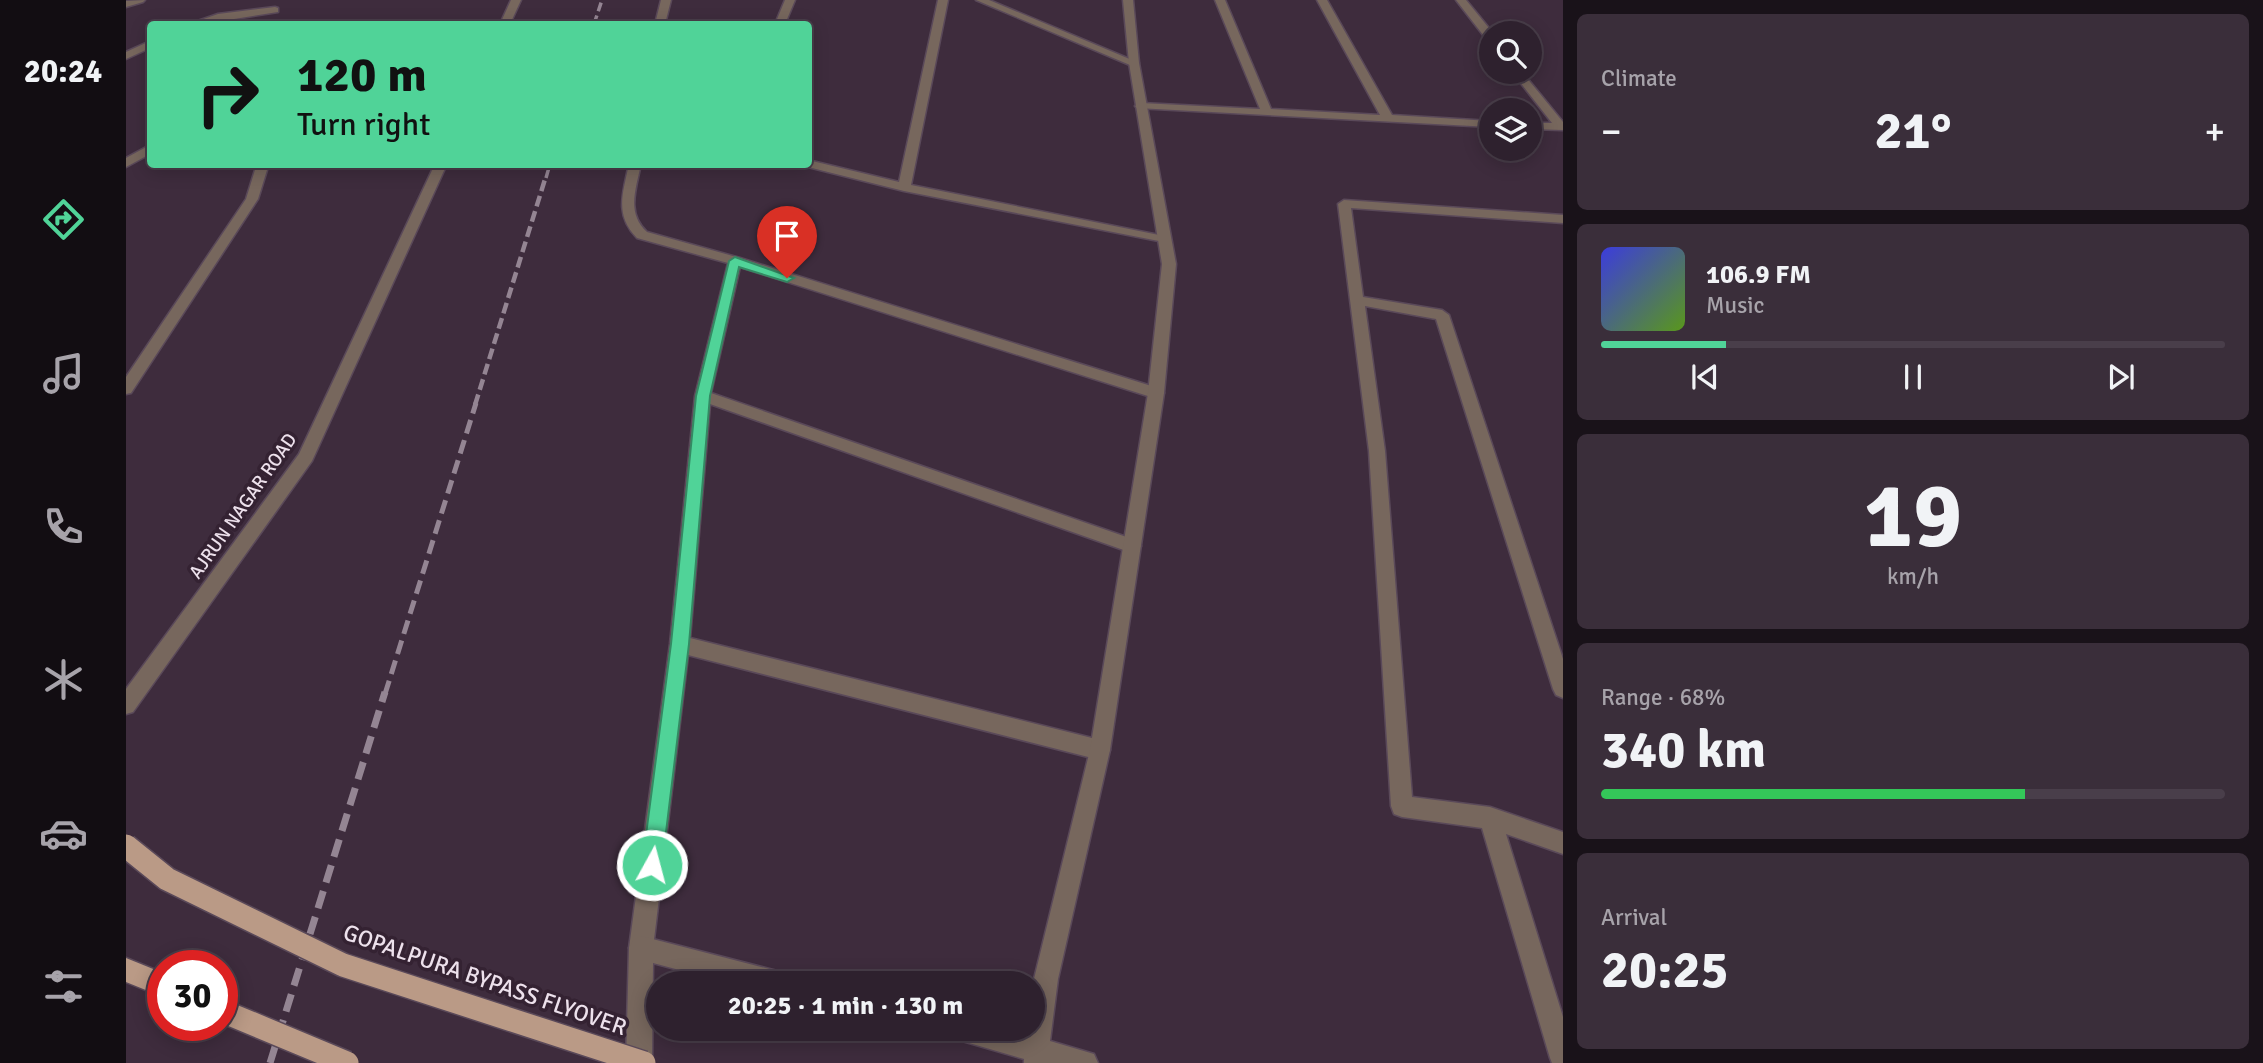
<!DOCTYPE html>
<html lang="en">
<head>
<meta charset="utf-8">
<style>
  :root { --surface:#2e212e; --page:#3a2e3a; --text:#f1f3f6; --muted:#a7a3aa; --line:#493e4a; --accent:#50d398 }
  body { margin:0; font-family:Signika,sans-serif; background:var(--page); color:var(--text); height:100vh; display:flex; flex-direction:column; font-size:26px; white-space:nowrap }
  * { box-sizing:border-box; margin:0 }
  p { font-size:23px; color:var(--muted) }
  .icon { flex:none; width:38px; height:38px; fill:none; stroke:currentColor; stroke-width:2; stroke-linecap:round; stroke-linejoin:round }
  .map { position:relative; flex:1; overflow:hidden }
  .drawer { display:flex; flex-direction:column; gap:14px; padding:14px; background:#191219; width:700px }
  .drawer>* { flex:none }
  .hud { position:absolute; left:21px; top:21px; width:665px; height:147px; border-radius:7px; box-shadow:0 4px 18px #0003,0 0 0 2px var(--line); background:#50d398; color:#111; overflow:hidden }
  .fabs { position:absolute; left:1353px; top:21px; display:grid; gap:14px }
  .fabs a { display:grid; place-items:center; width:63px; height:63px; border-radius:50%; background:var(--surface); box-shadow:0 4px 18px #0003,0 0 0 2px var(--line); font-size:35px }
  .speed { position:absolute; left:21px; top:950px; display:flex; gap:14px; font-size:35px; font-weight:700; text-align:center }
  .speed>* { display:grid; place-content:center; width:91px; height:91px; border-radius:50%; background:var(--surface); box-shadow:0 4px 18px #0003,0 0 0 2px var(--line); line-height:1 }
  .speed .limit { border:10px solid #d22; background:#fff; color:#111 }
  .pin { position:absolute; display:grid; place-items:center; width:60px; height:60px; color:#fff; margin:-72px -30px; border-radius:50% 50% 50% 0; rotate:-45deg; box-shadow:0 0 7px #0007 }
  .pin .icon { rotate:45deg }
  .me { position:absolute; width:77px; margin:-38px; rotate:7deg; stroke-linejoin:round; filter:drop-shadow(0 0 5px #0008) }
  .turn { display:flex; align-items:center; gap:24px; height:147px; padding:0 35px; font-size:32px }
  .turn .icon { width:91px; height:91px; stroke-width:2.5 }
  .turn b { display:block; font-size:49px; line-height:60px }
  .big { font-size:52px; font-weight:700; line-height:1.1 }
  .drawer .card { flex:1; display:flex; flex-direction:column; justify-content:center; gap:10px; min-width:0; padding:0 24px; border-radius:10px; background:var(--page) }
  .drawer .dial { align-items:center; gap:0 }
  .dial b { font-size:91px; line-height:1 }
  .song { display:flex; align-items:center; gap:21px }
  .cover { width:84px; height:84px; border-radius:10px; background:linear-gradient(135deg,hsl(240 70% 55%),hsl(90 70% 35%)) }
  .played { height:7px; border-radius:4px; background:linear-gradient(90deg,var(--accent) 20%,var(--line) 20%) }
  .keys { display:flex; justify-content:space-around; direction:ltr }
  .heat { display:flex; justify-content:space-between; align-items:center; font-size:38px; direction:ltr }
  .charge { height:10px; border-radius:5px; background:linear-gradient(90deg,#34c759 68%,var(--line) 0) }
  .trip { position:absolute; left:520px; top:971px; width:399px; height:70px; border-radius:35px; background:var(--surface); box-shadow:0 4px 18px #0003,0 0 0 2px var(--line); font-weight:700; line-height:70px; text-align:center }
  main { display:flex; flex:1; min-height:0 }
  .menu { display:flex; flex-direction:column; width:126px; justify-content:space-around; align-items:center; background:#120d12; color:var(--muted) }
  .menu .icon { width:49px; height:49px }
  .menu .active { color:var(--accent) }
  .menu b { font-size:32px; color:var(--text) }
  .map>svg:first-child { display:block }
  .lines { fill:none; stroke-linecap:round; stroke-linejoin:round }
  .minor-casing { stroke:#5a4959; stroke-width:3 }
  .tertiary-casing { stroke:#5a4959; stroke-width:3 }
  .primary-casing { stroke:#5a4959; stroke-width:3 }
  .minor { fill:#77675d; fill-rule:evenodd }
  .tertiary { fill:#77675d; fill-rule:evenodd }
  .primary { fill:#ba9a86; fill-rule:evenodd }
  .rail-far3 { stroke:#948593; stroke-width:3.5; stroke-dasharray:9 4.5; stroke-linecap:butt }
  .rail-far2 { stroke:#948593; stroke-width:4.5; stroke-dasharray:11 5; stroke-linecap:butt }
  .rail-far1 { stroke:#948593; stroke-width:5; stroke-dasharray:14 7; stroke-linecap:butt }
  .rail { stroke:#948593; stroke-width:7; stroke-dasharray:18 9; stroke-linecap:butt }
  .primary-bridge-casing { stroke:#5a4959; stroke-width:26; stroke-linecap:butt }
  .primary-bridge { stroke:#ba9a86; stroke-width:23 }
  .route { fill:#50d398; stroke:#348963; stroke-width:2 }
  .labels { text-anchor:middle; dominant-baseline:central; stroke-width:7; stroke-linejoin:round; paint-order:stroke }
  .street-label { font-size:19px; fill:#ede1ec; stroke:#342232 }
  .near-street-label { font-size:23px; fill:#ede1ec; stroke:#342232 }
</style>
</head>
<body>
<main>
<nav class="menu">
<b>20:24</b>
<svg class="icon active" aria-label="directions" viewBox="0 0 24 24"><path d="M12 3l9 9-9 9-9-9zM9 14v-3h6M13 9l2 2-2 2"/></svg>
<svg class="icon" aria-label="music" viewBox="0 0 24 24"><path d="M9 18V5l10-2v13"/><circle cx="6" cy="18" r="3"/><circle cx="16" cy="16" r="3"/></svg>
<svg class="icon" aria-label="phone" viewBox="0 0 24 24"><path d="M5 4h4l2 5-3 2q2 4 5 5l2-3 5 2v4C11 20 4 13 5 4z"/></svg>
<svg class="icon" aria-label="climate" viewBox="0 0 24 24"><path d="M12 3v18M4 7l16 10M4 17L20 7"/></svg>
<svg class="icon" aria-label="car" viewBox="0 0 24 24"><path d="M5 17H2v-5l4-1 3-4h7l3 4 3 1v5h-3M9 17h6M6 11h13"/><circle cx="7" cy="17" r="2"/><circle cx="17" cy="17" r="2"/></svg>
<svg class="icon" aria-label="filters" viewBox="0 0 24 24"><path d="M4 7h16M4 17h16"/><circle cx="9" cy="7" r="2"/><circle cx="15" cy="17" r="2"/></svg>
</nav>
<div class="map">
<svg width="1437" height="1063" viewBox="0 0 1437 1063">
  <rect width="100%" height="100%" fill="#3e2c3d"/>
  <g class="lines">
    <defs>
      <g id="minor">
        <path d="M19,0L17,2L0,7V1Z"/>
        <path d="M535,0H545L539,24H529Z"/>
        <path d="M659,0H669L659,24H649Z"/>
        <path d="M812,0H822L785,185L1038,236L1043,237V243L778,191L678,166L682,164V160L773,182Z"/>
        <path d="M850,0H863L1013,63L1004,65Z"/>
        <path d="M1089,0H1099L1145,109L1254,115L1191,0H1201L1266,115L1365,121V127L1011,108L1009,106L1015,103L1134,109Z"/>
        <path d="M1330,0H1340L1367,33L1365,41L1361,40Z"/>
        <path d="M149,7L152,8V12L77,24H63L92,14Z"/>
        <path d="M24,41V48L0,59V52Z"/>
        <path d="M1386,72H1396L1437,122V130L1404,129V123H1426Z"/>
        <path d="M24,145V154L0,167V158Z"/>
        <path d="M503,164H515C510,189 500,213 521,232L614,258L1035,389L1038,393L1035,397H1025L614,267L585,393L1012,541L1015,546L1012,551L1006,553L584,404L564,638L974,740L981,743L984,750L981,757L974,760L562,655L527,948L523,956L515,960L507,956L503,948L544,644L569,396L602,263L511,238C488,215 497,193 503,164Z"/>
        <path d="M135,166L141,170L132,199L5,393L0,394V377L120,199L129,170Z"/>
        <path d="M1218,200L1437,215V223L1225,208L1237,297L1316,310L1323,315L1437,659V698L1430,695L1427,689L1310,319L1239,306L1259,451L1286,797L1364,807L1437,832V854L1380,834L1437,1017V1063H1426L1424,1058L1356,828L1276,817L1268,814L1265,806L1243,451L1212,204Z"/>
      </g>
      <g id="tertiary">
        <path d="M385,0H395L384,24H374Z"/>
        <path d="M997,0H1007L1013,63L1050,264L1038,393L984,750L932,979L924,1041L968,1054L972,1063H898V1059L826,1038L823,1029H881L900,1034V1029H906L908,979L964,750L1022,393L1036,264L1003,63Z"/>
        <path d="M309,164H321L186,461L7,712L0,714V689L173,454Z"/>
        <path d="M515,936L655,972L664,975L667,984H606L527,963L526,1063H500L503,948L507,940Z"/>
      </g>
      <path id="primary" d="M0,958L37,973V997L0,982Z"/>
    </defs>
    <use href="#minor" class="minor-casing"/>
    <use href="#tertiary" class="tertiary-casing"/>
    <use href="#primary" class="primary-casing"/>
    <use href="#minor" class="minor"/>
    <use href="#tertiary" class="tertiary"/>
    <use href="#primary" class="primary"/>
    <g class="rail-far3">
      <path d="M468,24L476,0"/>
      <path d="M420,178L424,164"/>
    </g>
    <path class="rail-far2" d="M349,405L420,176"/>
    <path class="rail-far1" d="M259,694L350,403"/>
    <path class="rail" d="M144,1063L259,692"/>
    <defs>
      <g id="primary-bridge">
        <path d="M0,846L41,879L217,965L518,1063"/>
        <path d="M96,1011L221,1063"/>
      </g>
    </defs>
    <use href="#primary-bridge" class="primary-bridge-casing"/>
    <use href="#primary-bridge" class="primary-bridge"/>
  </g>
  <path class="route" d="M609,257L668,278L661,282L613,267L584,396L563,644L536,865L533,872L526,875L519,872L516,865L545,644L570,396L603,261Z"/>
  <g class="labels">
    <g class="street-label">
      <text transform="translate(117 506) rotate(-55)">AJRUN NAGAR ROAD</text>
    </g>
    <g class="near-street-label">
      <text transform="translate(359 980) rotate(19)">GOPALPURA BYPASS FLYOVER</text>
    </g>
  </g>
</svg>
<div class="fabs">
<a><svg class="icon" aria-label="search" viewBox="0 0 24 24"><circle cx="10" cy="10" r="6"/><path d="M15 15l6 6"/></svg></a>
<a><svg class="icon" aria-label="layers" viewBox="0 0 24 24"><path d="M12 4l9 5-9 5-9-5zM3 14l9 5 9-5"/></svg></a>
</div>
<div class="speed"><div class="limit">30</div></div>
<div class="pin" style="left:661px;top:278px;background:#d93025"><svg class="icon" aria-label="arrive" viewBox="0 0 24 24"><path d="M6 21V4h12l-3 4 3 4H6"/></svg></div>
<svg class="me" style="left:526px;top:865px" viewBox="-20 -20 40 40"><circle r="17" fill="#50d398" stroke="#fff" stroke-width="3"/><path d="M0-11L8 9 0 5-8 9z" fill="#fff"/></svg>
<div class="trip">20:25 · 1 min · 130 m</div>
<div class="hud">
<div class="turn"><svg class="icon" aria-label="right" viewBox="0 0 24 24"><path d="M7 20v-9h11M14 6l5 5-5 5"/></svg><div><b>120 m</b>Turn right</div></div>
</div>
</div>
<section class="drawer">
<div class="card"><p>Climate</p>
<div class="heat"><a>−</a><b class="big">21°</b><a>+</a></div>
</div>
<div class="card">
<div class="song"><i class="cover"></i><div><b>106.9 FM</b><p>Music</p></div></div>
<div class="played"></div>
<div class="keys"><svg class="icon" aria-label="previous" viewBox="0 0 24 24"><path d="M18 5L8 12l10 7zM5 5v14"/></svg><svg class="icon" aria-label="pause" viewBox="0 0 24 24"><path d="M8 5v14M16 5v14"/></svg><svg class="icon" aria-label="next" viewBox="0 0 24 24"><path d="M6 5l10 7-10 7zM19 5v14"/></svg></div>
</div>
<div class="card dial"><b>19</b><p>km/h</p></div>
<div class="card"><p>Range · 68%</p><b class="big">340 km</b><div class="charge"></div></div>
<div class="card"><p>Arrival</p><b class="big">20:25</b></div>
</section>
</main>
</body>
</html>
